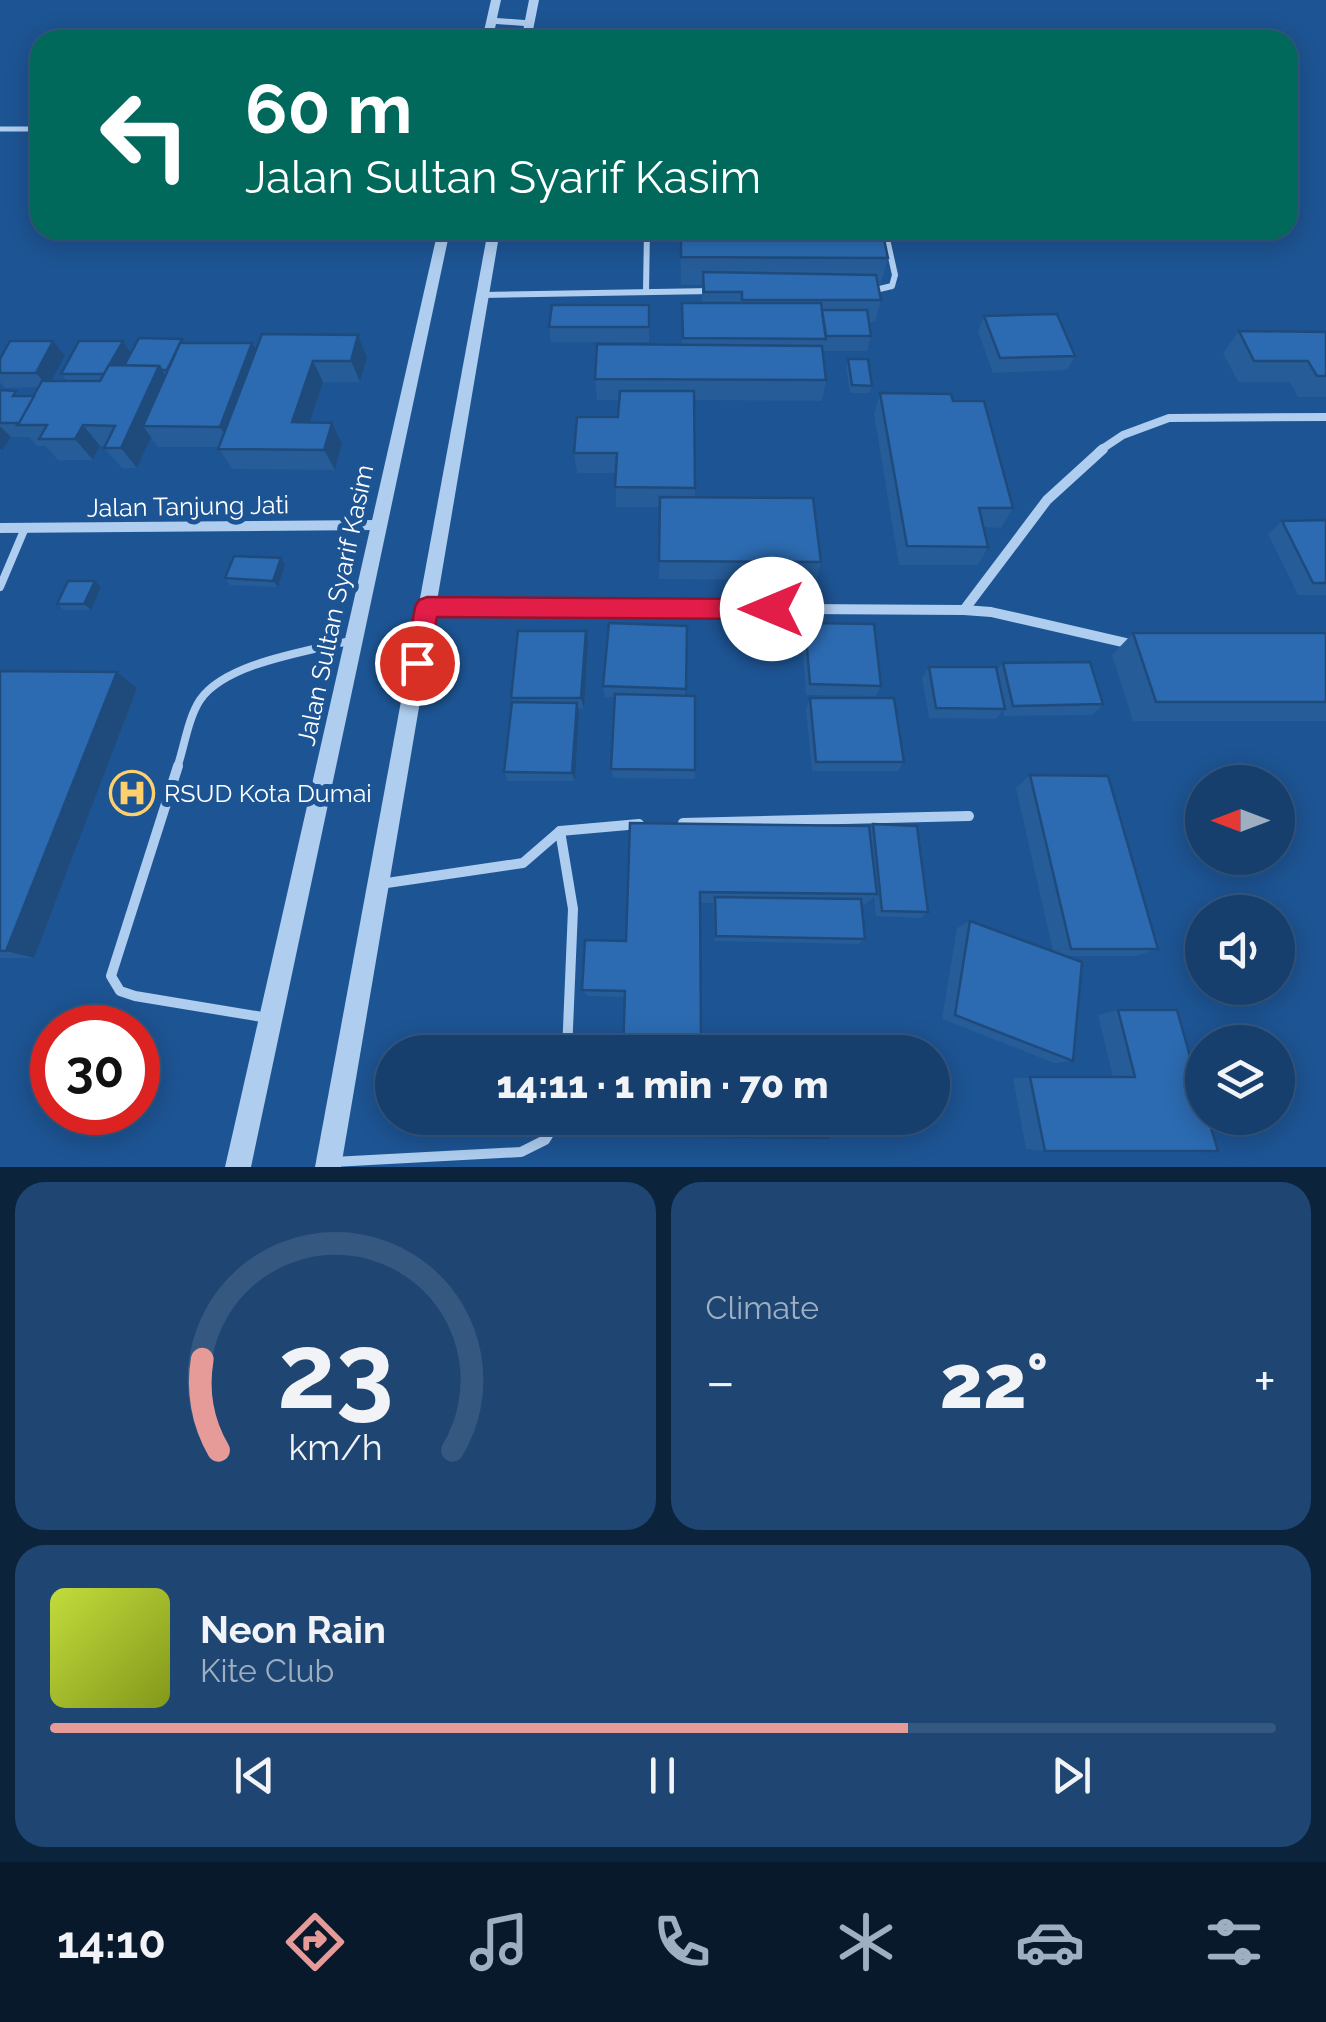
<!DOCTYPE html>
<html lang="en">
<head>
<meta charset="utf-8">
<style>
  :root { --surface:#163f6e; --page:#1f4673; --text:#f1f3f6; --muted:#9eafc2; --line:#355881; --accent:#e69b98 }
  body { margin:0; font-family:Raleway,sans-serif; background:var(--page); color:var(--text); height:100vh; display:flex; flex-direction:column; font-size:38px; white-space:nowrap }
  * { box-sizing:border-box; margin:0 }
  p { font-size:32px; color:var(--muted) }
  .icon { flex:none; width:55px; height:55px; fill:none; stroke:currentColor; stroke-width:2; stroke-linecap:round; stroke-linejoin:round }
  .map { position:relative; height:1167px; overflow:hidden }
  .sheet { display:flex; flex-direction:column; gap:15px; padding:15px; background:#0c233c; flex:1 }
  .sheet>* { flex:none }
  .guide { position:absolute; left:30px; top:30px; width:1268px; height:210px; border-radius:30px; box-shadow:0 5px 25px #0003,0 0 0 2px var(--line); background:#00695c; color:#fff; overflow:hidden }
  .needle { width:65px; rotate:270deg }
  .tools { position:absolute; left:1185px; top:765px; display:grid; gap:20px }
  .tools a { display:grid; place-items:center; width:110px; height:110px; border-radius:50%; background:var(--surface); box-shadow:0 5px 25px #0003,0 0 0 2px var(--line); font-size:50px }
  .speed { position:absolute; left:30px; top:1005px; display:flex; gap:20px; font-size:50px; font-weight:700; text-align:center }
  .speed>* { display:grid; place-content:center; width:130px; height:130px; border-radius:50%; background:var(--surface); box-shadow:0 5px 25px #0003,0 0 0 2px var(--line); line-height:1 }
  .speed .limit { border:15px solid #d22; background:#fff; color:#111 }
  .pin { position:absolute; display:grid; place-items:center; width:85px; height:85px; color:#fff; margin:-42px; border:5px solid #fff; border-radius:50%; box-shadow:0 2px 10px #0007 }
  .me { position:absolute; width:110px; margin:-55px; rotate:270deg; stroke-linejoin:round; filter:drop-shadow(0 0 8px #0008) }
  .turn { display:flex; align-items:center; gap:35px; height:210px; padding:0 50px; font-size:45px }
  .turn .icon { width:130px; height:130px; stroke-width:2.5 }
  .turn b { display:block; font-size:70px; line-height:85px }
  .big { font-size:75px; font-weight:800; line-height:1.1 }
  .sheet .card { flex:1; display:flex; flex-direction:column; justify-content:center; gap:15px; min-width:0; padding:0 35px; border-radius:30px; background:var(--page) }
  .sheet .dial { align-items:center; gap:0 }
  .dial svg { height:260px; overflow:visible; fill:none; stroke:var(--line); stroke-width:7; stroke-linecap:round; text-anchor:middle }
  .dial text { fill:var(--text); stroke:none }
  .song { display:flex; align-items:center; gap:30px }
  .cover { width:120px; height:120px; border-radius:15px; background:linear-gradient(135deg,hsl(70 70% 55%),hsl(70 70% 35%)) }
  .played { height:10px; border-radius:5px; background:linear-gradient(90deg,var(--accent) 70%,var(--line) 70%) }
  .keys { display:flex; justify-content:space-around; direction:ltr }
  .heat { display:flex; justify-content:space-between; align-items:center; font-size:55px; direction:ltr }
  .sheet .tiles { flex:1; display:grid; gap:15px; grid-template-columns:1fr 1fr }
  .card:last-child { grid-column:span 2 }
  .trip { position:absolute; left:375px; top:1035px; width:575px; height:100px; border-radius:50px; background:var(--surface); box-shadow:0 5px 25px #0003,0 0 0 2px var(--line); font-weight:800; line-height:100px; text-align:center }
  .dock { display:flex; height:160px; justify-content:space-around; align-items:center; background:#09192c; color:var(--muted) }
  .dock .icon { width:70px; height:70px }
  .dock .current { color:var(--accent) }
  .dock b { font-size:45px; color:var(--text) }
  .map>svg:first-child { display:block }
  .lines { fill:none; stroke-linecap:round; stroke-linejoin:round }
  .service-far3 { stroke:#aecdef; stroke-width:5 }
  .service-far2 { stroke:#aecdef; stroke-width:6 }
  .service-far1 { stroke:#aecdef; stroke-width:8 }
  .service { stroke:#aecdef; stroke-width:10 }
  .minor-far1 { stroke:#aecdef; stroke-width:8 }
  .minor { stroke:#aecdef; stroke-width:10 }
  .tertiary { fill:#aecdef; fill-rule:evenodd }
  .wall { fill:#265c98 }
  .shaded-wall { fill:#1f4b7c }
  .building { fill:#2c6bb1; stroke:#1f4b7c; stroke-width:2.5 }
  .route { fill:#e11d48; stroke:#92132f; stroke-width:2.5 }
  .labels { text-anchor:middle; dominant-baseline:central; stroke-width:10; stroke-linejoin:round; paint-order:stroke }
  .street-label { font-size:25px; fill:#fff; stroke:#1d5493 }
  .poi-label { font-size:25px; fill:#fff; stroke:#1d5493; text-anchor:start }
</style>
</head>
<body>
<div class="map">
<svg width="1326" height="1167" viewBox="0 0 1326 1167">
  <rect width="100%" height="100%" fill="#1d5493"/>
  <g class="lines">
    <path class="service-far3" d="M0,129H40"/>
    <g class="service-far2">
      <path d="M646,291L647,230"/>
      <path d="M871,291L892,286L895,275L885,230"/>
      <path d="M482,295L712,291"/>
    </g>
    <g class="service-far1">
      <path d="M0,587L25,528"/>
      <path d="M177,768C184,748 188,718 200,700C226,662 311,651 353,640"/>
    </g>
    <g class="service">
      <path d="M178,766L111,976L120,991L135,996L268,1018"/>
      <path d="M683,823L969,816"/>
      <path d="M560,831L639,824"/>
      <path d="M380,884L523,863L560,831L573,909L567,1052"/>
      <path d="M333,1162L521,1152L545,1140L559,1118"/>
    </g>
    <path class="minor-far1" d="M1099,451L1123,435L1169,418L1326,417"/>
    <g class="minor">
      <path d="M0,528L376,525"/>
      <path d="M427,607L964,610L991,612L1135,645"/>
      <path d="M964,610L1047,500L1103,449"/>
    </g>
    <g class="tertiary">
      <path d="M491,0H501L497,18L525,20L529,0H539L531,40H521L524,26L496,24L492,40H482Z"/>
      <path d="M438,230H450L251,1167H225Z"/>
      <path d="M488,230H500L341,1167H315Z"/>
    </g>
  </g>
  <g class="wall">
    <path d="M680,230H742V234H761V230H882L888,258L880,286H878L881,300L875,322H869L871,336L867,351H824L826,380L822,401L694,400L695,497L821,562L816,580L659,579L660,507H616V473H577L574,453L618,417L619,400H597L595,379L682,345V303H702V285H681Z"/>
    <path d="M649,305V342H551L549,327Z"/>
    <path d="M984,316L1075,356L1067,370L993,373L978,331Z"/>
    <path d="M1239,331L1326,332V397H1298L1290,382H1238L1223,353Z"/>
    <path d="M123,341L131,353L185,343L256,350L367,357L360,382H323L310,422L332,423L342,443L335,470L232,469L218,447H158L151,437L137,468H122L104,448L105,446H100L93,460H58L45,446H37L29,437H11L2,451H0V390L21,396H34L39,387L5,388L0,382V359L65,356L51,381H67L61,374Z"/>
    <path d="M848,359L872,386L870,393H850L846,366Z"/>
    <path d="M880,393L953,401L1013,508L1001,528L984,527L988,547L978,565H899L874,414Z"/>
    <path d="M1326,520V595H1298L1268,534L1282,521Z"/>
    <path d="M281,558L285,565L278,587L230,585L225,578Z"/>
    <path d="M95,581L101,587L91,610H64L57,604Z"/>
    <path d="M805,623L881,686L876,696L806,695L802,635Z"/>
    <path d="M687,626L685,696L695,770V779L613,778L611,769L615,697H605L603,686Z"/>
    <path d="M1133,633H1326V721H1133L1112,655Z"/>
    <path d="M588,642L584,709L578,708L579,713L575,781H508L504,772L512,702L511,698Z"/>
    <path d="M1003,663L1103,704L1092,715L1004,716L1003,710L996,719L929,718L922,678L929,667L996,672Z"/>
    <path d="M0,671L117,672L137,688L34,958H0Z"/>
    <path d="M810,698L904,762L898,771H812L806,709Z"/>
    <path d="M1030,775L1158,949L1136,956H1066L1073,1061L1054,1063L942,1019L957,928L970,921L1053,951L1016,788Z"/>
    <path d="M630,823L869,829L873,824L928,912L921,918L876,916L874,897L865,905H862L865,939L859,944L715,941L713,903H700L623,1052L625,997L587,996L582,990L626,941Z"/>
    <path d="M1118,1010L1202,1099L1045,1151L1026,1149L1013,1078L1113,1077L1098,1015Z"/>
  </g>
  <g class="shaded-wall">
    <path d="M358,335L367,357L360,382L351,361Z"/>
    <path d="M53,341L65,356L48,387L36,373Z"/>
    <path d="M123,341L133,356L122,369L106,374Z"/>
    <path d="M252,343L264,365L233,448L220,427Z"/>
    <path d="M313,361L323,382L303,443L292,422Z"/>
    <path d="M159,366L174,387L143,426L151,437L137,468L121,448Z"/>
    <path d="M332,423L342,443L335,470L324,450Z"/>
    <path d="M83,425L100,446L93,460L75,439Z"/>
    <path d="M0,426L11,437L2,451L0,449Z"/>
    <path d="M281,558L285,565L278,587L273,581Z"/>
    <path d="M95,581L101,587L91,610L84,604Z"/>
    <path d="M586,631L588,642L584,709L581,698Z"/>
    <path d="M117,672L137,688L34,958L6,951Z"/>
    <path d="M577,703L579,713L575,781L572,773Z"/>
  </g>
  <g class="building">
    <path d="M681,230H742V234H767L766,230H882L888,258L681,257Z"/>
    <path d="M703,272L876,275L881,300H742V292H704Z"/>
    <path d="M682,303H821L826,339L683,338Z"/>
    <path d="M552,305H649V327H549Z"/>
    <path d="M822,310H867L871,336H826Z"/>
    <path d="M1057,314L1075,356L1000,358L984,316Z"/>
    <path d="M1239,331L1326,332V376H1317L1308,361H1254Z"/>
    <path d="M262,334L358,335L351,361H313L292,422L332,423L324,450L218,449Z"/>
    <path d="M139,338L182,339L167,370H162L159,366H124Z"/>
    <path d="M10,341H53L36,373H0V359Z"/>
    <path d="M79,341H123L104,374H61Z"/>
    <path d="M180,343H252L220,427L143,426Z"/>
    <path d="M597,344L822,346L826,380L595,379Z"/>
    <path d="M848,359H868L872,386L852,385Z"/>
    <path d="M109,365L159,366L121,448H104L115,426L83,425L75,439H39L47,425H17L42,381H100Z"/>
    <path d="M0,390L16,391L13,396H34L19,423H0Z"/>
    <path d="M620,391H694L695,488L615,487L617,453H574L577,417H618Z"/>
    <path d="M880,393L951,394L953,401H984L1013,508H979L988,547L907,546Z"/>
    <path d="M660,497L813,498L821,562L659,561Z"/>
    <path d="M1326,520V583H1313L1282,521Z"/>
    <path d="M234,556L281,558L273,581L225,578Z"/>
    <path d="M68,581H95L84,604H57Z"/>
    <path d="M609,623L687,626L686,689L603,686Z"/>
    <path d="M805,623L874,624L881,686L810,684Z"/>
    <path d="M518,631H586L581,698H511Z"/>
    <path d="M1133,633H1326V702H1156Z"/>
    <path d="M1090,662L1103,704L1013,706L1003,663Z"/>
    <path d="M929,667H996L1005,709L936,708Z"/>
    <path d="M0,671L117,672L6,951H0Z"/>
    <path d="M615,694L695,696V770L611,769Z"/>
    <path d="M810,698H894L904,762H816Z"/>
    <path d="M512,702L577,703L572,773L504,772Z"/>
    <path d="M1030,775L1108,776L1158,949H1071Z"/>
    <path d="M630,823L869,826L877,894L700,892L701,1036L821,1038L822,1052H623L625,991L582,990L585,940L626,941Z"/>
    <path d="M873,824L917,826L928,912L882,911Z"/>
    <path d="M715,897L861,899L865,939L716,936Z"/>
    <path d="M970,921L1082,962L1073,1061L955,1015Z"/>
    <path d="M1118,1010H1177L1202,1099V1118H1208L1218,1151H1045L1030,1077H1135Z"/>
    <path d="M621,1118H827L828,1138L620,1135Z"/>
  </g>
  <path class="route" d="M427,597L772,599L780,602L784,609L780,616L772,619L437,617L426,671L417,674L408,671L405,663L415,607L419,600Z"/>
  <defs>
    <symbol id="hospital-ring" viewBox="-11 -11 22 22"><circle r="9.5" fill="#1d5493" stroke="#fed06d" stroke-width="1.5"/><path d="M-5-5h3v3.5h4V-5h3V5h-3V1.5h-4V5h-3Z" fill="#fed06d"/></symbol>
  </defs>
  <g fill-rule="evenodd">
    <use href="#hospital-ring" x="107" y="768" width="50" height="50"/>
  </g>
  <g class="labels">
    <g class="street-label">
      <text transform="translate(188 506) rotate(-1)">Jalan Tanjung Jati</text>
      <text transform="translate(335 605) rotate(-78)">Jalan Sultan Syarif Kasim</text>
    </g>
    <g class="poi-label">
      <text x="164" y="793">RSUD Kota Dumai</text>
    </g>
  </g>
</svg>
<div class="tools">
<a><svg class="needle" viewBox="-14 -14 28 28"><path d="M0-13l5 13h-10z" fill="#e53935"/><path d="M0 13l5-13h-10z" fill="#9eafc2"/></svg></a>
<a><svg class="icon" aria-label="sound" viewBox="0 0 24 24"><path d="M4 9h4l5-4v14l-5-4H4zM17 9q2 3 0 6"/></svg></a>
<a><svg class="icon" aria-label="layers" viewBox="0 0 24 24"><path d="M12 4l9 5-9 5-9-5zM3 14l9 5 9-5"/></svg></a>
</div>
<div class="speed"><div class="limit">30</div></div>
<div class="pin" style="left:417px;top:663px;background:#d93025"><svg class="icon" aria-label="arrive" viewBox="0 0 24 24"><path d="M6 21V4h12l-3 4 3 4H6"/></svg></div>
<svg class="me" style="left:772px;top:609px" viewBox="-20 -20 40 40"><circle r="19" fill="#fff"/><path d="M0-13L10 11 0 6-10 11z" fill="#e11d48"/></svg>
<div class="trip">14:11 · 1 min · 70 m</div>
<div class="guide">
<div class="turn"><svg class="icon" aria-label="left" viewBox="0 0 24 24"><path d="M17 20v-9H6M10 6l-5 5 5 5"/></svg><div><b>60 m</b>Jalan Sultan Syarif Kasim</div></div>
</div>
</div>
<section class="sheet">
<div class="tiles">
<div class="card dial"><svg viewBox="0 0 100 80">
<path d="M14 69A42 42 0 1 1 86 69"/>
<path d="M14 69A42 42 0 0 1 9 41" stroke="#e69b98"/>
<text x="50" y="56" font-size="32" font-weight="700">23</text>
<text x="50" y="72" font-size="11">km/h</text>
</svg></div>
<div class="card"><p>Climate</p>
<div class="heat"><a>−</a><b class="big">22°</b><a>+</a></div>
</div>
<div class="card">
<div class="song"><i class="cover"></i><div><b>Neon Rain</b><p>Kite Club</p></div></div>
<div class="played"></div>
<div class="keys"><svg class="icon" aria-label="previous" viewBox="0 0 24 24"><path d="M18 5L8 12l10 7zM5 5v14"/></svg><svg class="icon" aria-label="pause" viewBox="0 0 24 24"><path d="M8 5v14M16 5v14"/></svg><svg class="icon" aria-label="next" viewBox="0 0 24 24"><path d="M6 5l10 7-10 7zM19 5v14"/></svg></div>
</div>
</div>
</section>
<nav class="dock">
<b>14:10</b>
<svg class="icon current" aria-label="directions" viewBox="0 0 24 24"><path d="M12 3l9 9-9 9-9-9zM9 14v-3h6M13 9l2 2-2 2"/></svg>
<svg class="icon" aria-label="music" viewBox="0 0 24 24"><path d="M9 18V5l10-2v13"/><circle cx="6" cy="18" r="3"/><circle cx="16" cy="16" r="3"/></svg>
<svg class="icon" aria-label="phone" viewBox="0 0 24 24"><path d="M5 4h4l2 5-3 2q2 4 5 5l2-3 5 2v4C11 20 4 13 5 4z"/></svg>
<svg class="icon" aria-label="climate" viewBox="0 0 24 24"><path d="M12 3v18M4 7l16 10M4 17L20 7"/></svg>
<svg class="icon" aria-label="car" viewBox="0 0 24 24"><path d="M5 17H2v-5l4-1 3-4h7l3 4 3 1v5h-3M9 17h6M6 11h13"/><circle cx="7" cy="17" r="2"/><circle cx="17" cy="17" r="2"/></svg>
<svg class="icon" aria-label="filters" viewBox="0 0 24 24"><path d="M4 7h16M4 17h16"/><circle cx="9" cy="7" r="2"/><circle cx="15" cy="17" r="2"/></svg>
</nav>
</body>
</html>
